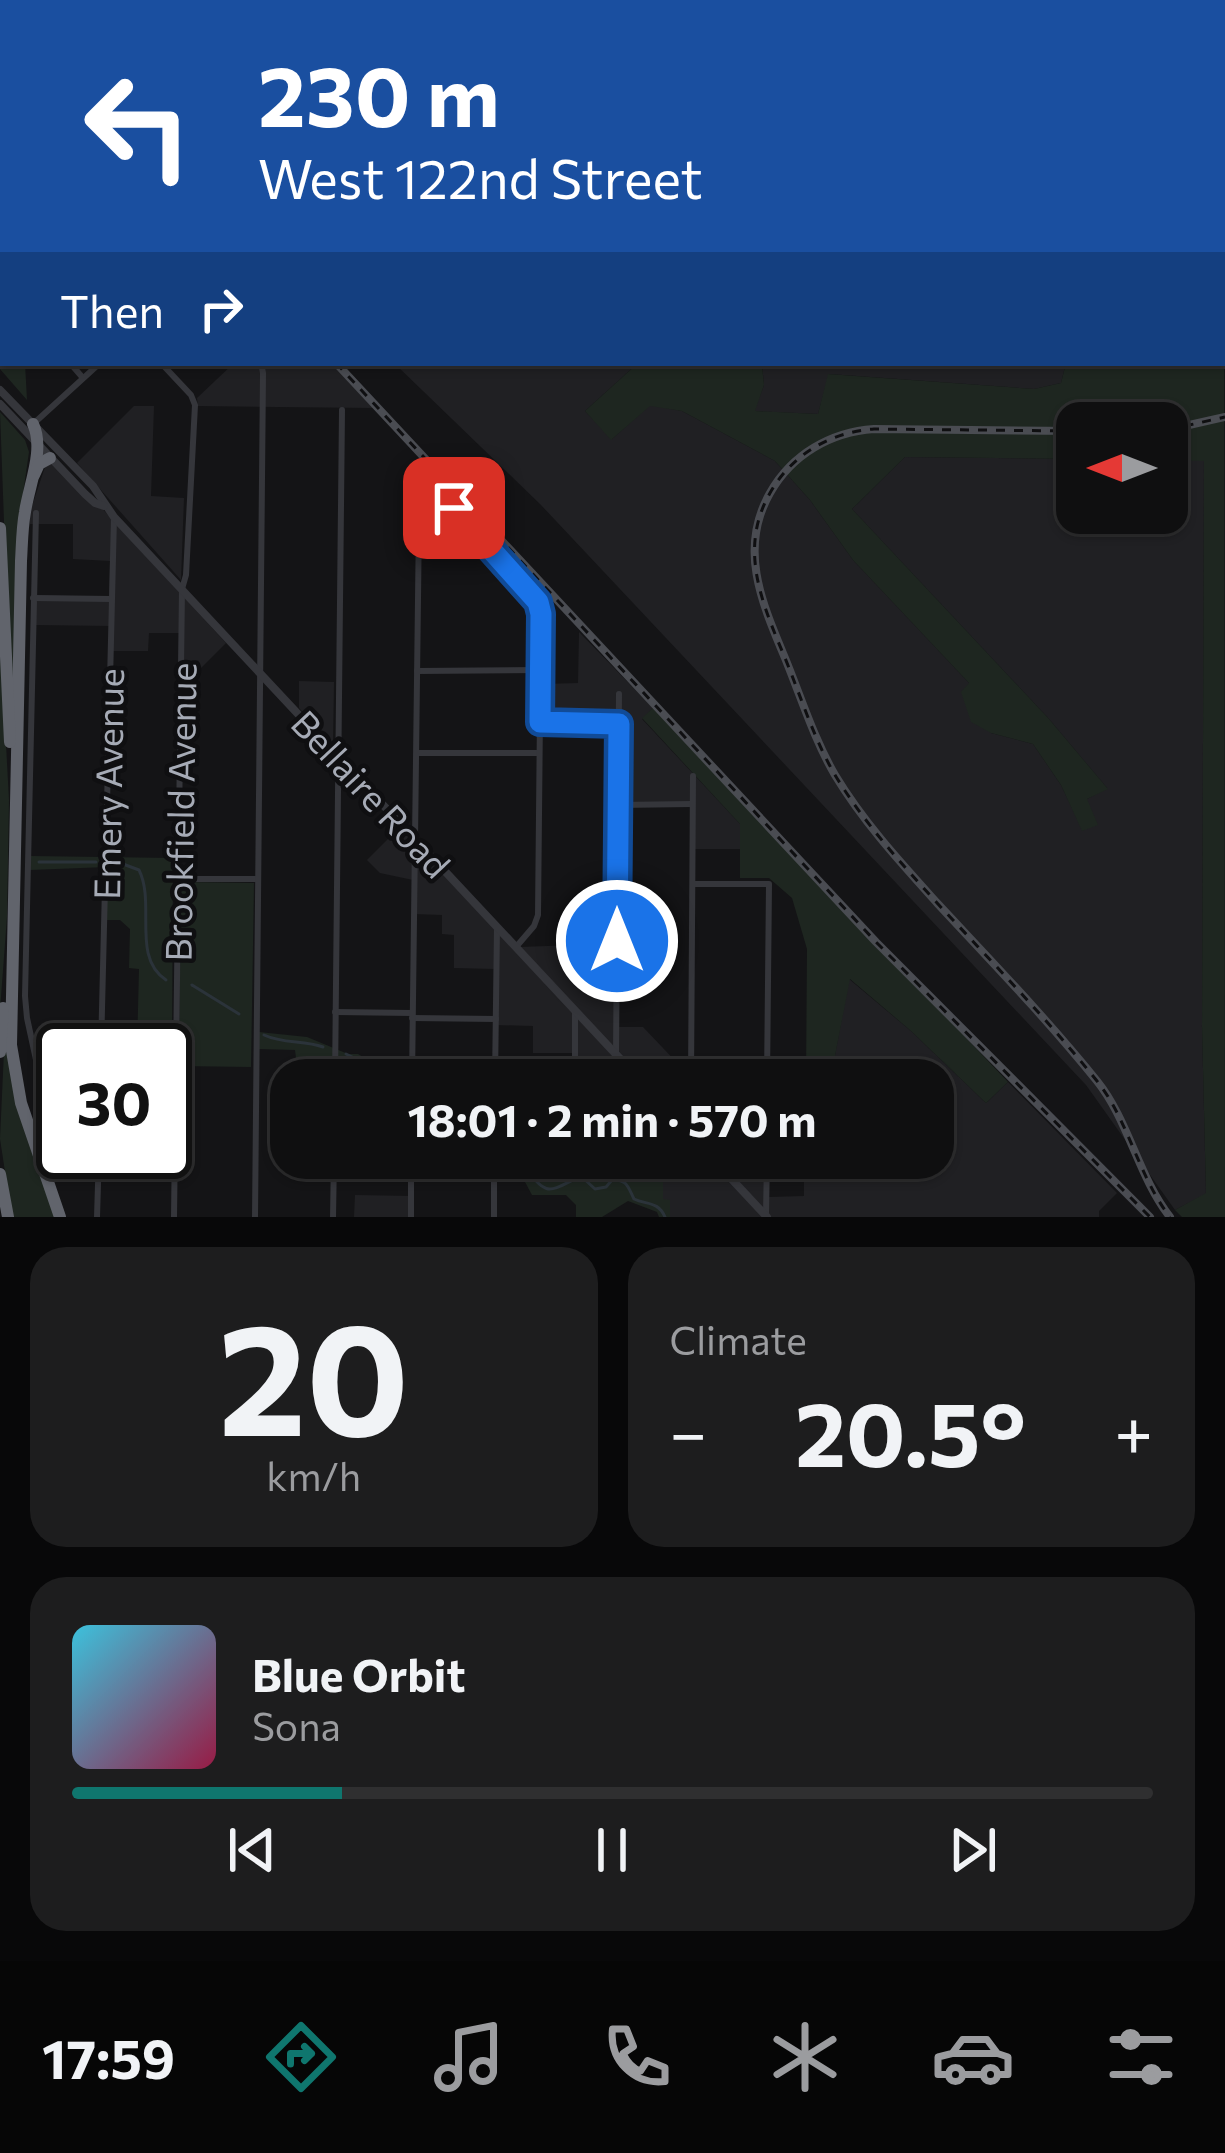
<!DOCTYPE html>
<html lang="en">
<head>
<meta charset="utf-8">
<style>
  :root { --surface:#0f0f10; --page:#1d1d1e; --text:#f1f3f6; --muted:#9b9c9f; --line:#2f2f30; --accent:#0f766e }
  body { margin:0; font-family:Commissioner,sans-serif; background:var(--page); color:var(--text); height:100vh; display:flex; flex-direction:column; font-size:45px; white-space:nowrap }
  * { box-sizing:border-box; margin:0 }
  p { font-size:39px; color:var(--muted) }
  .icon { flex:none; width:66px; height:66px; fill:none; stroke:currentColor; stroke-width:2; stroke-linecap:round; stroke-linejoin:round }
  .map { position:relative; height:1217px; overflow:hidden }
  .side { display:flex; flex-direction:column; gap:30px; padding:30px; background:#080809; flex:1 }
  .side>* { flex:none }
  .banner { position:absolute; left:0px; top:0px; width:1227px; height:366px; box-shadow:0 3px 9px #0004,0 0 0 3px var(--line); background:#1a4fa0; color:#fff; overflow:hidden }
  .needle { width:78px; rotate:270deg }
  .tools { position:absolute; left:1056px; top:402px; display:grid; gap:24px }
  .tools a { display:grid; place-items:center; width:132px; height:132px; border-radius:24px; background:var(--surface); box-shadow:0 3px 9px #0004,0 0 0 3px var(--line); font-size:60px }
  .speed { position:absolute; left:36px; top:1023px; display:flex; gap:24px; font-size:60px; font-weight:700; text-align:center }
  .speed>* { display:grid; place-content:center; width:156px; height:156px; border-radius:50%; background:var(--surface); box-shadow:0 3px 9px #0004,0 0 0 3px var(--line); line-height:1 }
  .speed .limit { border:6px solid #111; border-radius:18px; background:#fff; color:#111 }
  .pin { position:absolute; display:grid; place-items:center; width:102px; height:102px; color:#fff; margin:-51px; border-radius:24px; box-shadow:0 6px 18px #0006 }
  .me { position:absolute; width:132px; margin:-66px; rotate:0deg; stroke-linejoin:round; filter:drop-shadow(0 0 9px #0008) }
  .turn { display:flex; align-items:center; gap:42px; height:252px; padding:0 60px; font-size:54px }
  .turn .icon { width:156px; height:156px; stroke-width:2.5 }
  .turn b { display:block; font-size:84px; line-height:102px }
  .then { display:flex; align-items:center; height:114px; padding:0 60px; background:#0003; gap:24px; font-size:45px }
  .big { font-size:90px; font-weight:700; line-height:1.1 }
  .side .tile { flex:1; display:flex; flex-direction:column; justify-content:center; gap:18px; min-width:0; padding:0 42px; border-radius:36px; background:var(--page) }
  .side .dial { align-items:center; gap:0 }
  .dial b { font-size:156px; line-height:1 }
  .song { display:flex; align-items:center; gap:36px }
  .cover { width:144px; height:144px; border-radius:18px; background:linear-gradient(135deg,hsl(190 70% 55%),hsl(340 70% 35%)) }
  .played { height:12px; border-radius:6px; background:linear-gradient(90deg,var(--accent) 25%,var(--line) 25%) }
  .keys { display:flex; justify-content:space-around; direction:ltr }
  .heat { display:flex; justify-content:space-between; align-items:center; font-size:66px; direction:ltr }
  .side .tiles { flex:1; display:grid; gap:30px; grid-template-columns:1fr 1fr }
  .tile:last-child { grid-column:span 2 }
  .trip { position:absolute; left:270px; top:1059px; width:684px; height:120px; border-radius:36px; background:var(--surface); box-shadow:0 3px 9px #0004,0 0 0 3px var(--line); font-weight:700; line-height:120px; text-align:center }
  .dock { display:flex; height:192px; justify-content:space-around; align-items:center; background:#060606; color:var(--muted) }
  .dock .icon { width:84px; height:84px }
  .dock .on { color:var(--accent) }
  .dock b { font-size:54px; color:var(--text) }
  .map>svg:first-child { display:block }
  .built { fill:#202023 }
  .green { fill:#1e2620 }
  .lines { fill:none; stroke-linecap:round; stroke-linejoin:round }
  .stream { stroke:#2b333a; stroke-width:3 }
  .minor { stroke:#35363b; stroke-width:6 }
  .tertiary { stroke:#35363b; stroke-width:8 }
  .secondary { stroke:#43454b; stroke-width:8 }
  .motorway { stroke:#61646c; stroke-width:12 }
  .rail-casing { stroke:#4a4c52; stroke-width:8 }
  .rail { stroke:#0f0f11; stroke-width:3; stroke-dasharray:9; stroke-linecap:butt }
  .route-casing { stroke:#114b97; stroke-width:30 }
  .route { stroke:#1a73e8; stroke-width:21 }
  .labels { text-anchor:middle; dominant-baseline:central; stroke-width:9; stroke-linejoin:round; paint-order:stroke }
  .street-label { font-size:36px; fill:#a6abb6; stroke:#0f0f11 }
</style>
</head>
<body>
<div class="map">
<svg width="1225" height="1217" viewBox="0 0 1225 1217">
  <rect width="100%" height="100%" fill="#141416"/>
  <g class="built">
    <rect x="459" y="0" width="584" height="3"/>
    <path d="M234,363H332L373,408L198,406L197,398Z"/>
    <path d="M394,363H638L585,411L612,439L650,405L682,411L775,461L810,500L853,560L970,684L991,733L1033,744L1061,785L1083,831L1087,799L1107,788L1049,719L852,509L905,457L1077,459V513H1167V460H1204L1202,1027L1206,1194L1175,1210L1086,1085L541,505Z"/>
    <path d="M765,363H1066L1061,383L1034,389L829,374L818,414L754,411L764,385L762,365Z"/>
    <path d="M134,406H154L151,496L184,498L181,580L77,463Z"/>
    <path d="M50,452L226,643L201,668H184V633H149L148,651H112V626L35,625L36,595L109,597L110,561L73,559V524H30V512Z"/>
    <path d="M579,632L653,708L642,719L740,824V849H691V802L616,803L617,726L545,725V684L578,683Z"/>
    <path d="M299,681L334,682L333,744L299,708Z"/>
    <path d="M404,823L519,947L575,945L587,958H618V1027H643L682,1068L693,1069V1080H572V1053H533V1026L494,1025L495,969L454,968V935L442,934V915L413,914V880L380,873L367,860Z"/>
    <path d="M849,979L911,1031L986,1103L1008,1082L1117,1193L1099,1211V1217H670V1201L663,1200V1169L652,1158H768L769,1197L804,1196V1158H933V1080H823L833,1066Z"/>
    <path d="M355,1195L412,1196L413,1217H354Z"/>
  </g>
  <g class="green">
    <path d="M0,8L3,11V363H25L27,400L0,369Z"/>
    <path d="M1224,67L1225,1217H1182L1175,1210L1206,1193L1202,1027L1204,461L1167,460V423H1077V459L905,457L852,509L1049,719L1108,789L1087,799L1098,825L1082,831L1061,785L1033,744L991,733L971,722L961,692L969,683L853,560L810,500L775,461L682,411L650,406L611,440L585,411L638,363H765L762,366L764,385L755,411L818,414L828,374L1034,389L1061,383L1066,363H1224Z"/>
    <path d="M0,412L25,440L29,452L19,521L14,694L8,631Z"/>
    <path d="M0,632L9,800L7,917L0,1010Z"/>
    <path d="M653,708L1008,1082L986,1103L911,1031L850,979L833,1066L823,1080H806L807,949L792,898L769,878H740V824L642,718Z"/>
    <path d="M31,856L173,858L172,1050L137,1049L139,969L129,968L130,929L120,920H106L107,867L30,870Z"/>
    <path d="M181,882L254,883L251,1067L179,1066Z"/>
    <path d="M6,1007L8,1059L56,1217H12L0,1139Z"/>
    <path d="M259,1032L307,1037L348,1054H358L375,1064L408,1066V1080H370V1075L337,1058H296L295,1050L259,1049Z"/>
    <path d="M496,1158H652L663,1169V1199L670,1200V1217H659L657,1212L628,1201L602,1217H576V1205L566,1195H532L518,1169H496Z"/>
  </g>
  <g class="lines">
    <g class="stream">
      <path d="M115,861L139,870C156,904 131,957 166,980"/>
      <path d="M39,862H96"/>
      <path d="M192,985L239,1014"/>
      <path d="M264,1035C283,1044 304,1040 323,1047"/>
      <path d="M346,1054L399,1080"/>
      <path d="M501,1158L524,1165C547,1198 548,1192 581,1176L595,1189L606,1187L612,1180C627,1179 628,1187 634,1199C647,1205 658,1201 665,1217"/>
    </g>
    <g class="minor">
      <path d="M468,0V3"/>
      <path d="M70,363L83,378"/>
      <path d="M161,363L191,395L195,405L186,575L182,589L174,1217"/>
      <path d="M32,425L100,363"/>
      <path d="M36,513L25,996L27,1018L51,1129L63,1145"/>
      <path d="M33,598L111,599"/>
      <path d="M417,671L541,670"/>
      <path d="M540,722L619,724"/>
      <path d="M417,753H539"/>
      <path d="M618,805L692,804"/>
      <path d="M179,879H257"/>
      <path d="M693,884H769L767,1080"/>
      <path d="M335,1012L412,1013"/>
      <path d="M412,1018L496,1019"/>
      <path d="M101,1050L114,517"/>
      <path d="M616,1054L619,694"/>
      <path d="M335,1080L342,410"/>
      <path d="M412,1080L419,519L425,495L434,489L533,594L541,614L538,915L534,926L516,947"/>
      <path d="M495,1080L497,927"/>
      <path d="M575,1080V1012"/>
      <path d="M691,1080L693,776"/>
      <path d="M766,1214L767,1158"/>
      <path d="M97,1217L99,1152"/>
      <path d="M255,1217L263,373L261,363"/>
      <path d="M333,1217L334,1158"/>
      <path d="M411,1217V1158"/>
      <path d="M494,1217V1158"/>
    </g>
    <g class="tertiary">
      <path d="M0,390L93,486L114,517L640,1080"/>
      <path d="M0,404L85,494L95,503L104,506"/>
      <path d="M712,1158L767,1217"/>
    </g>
    <g class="secondary">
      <path d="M91,3L94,0"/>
      <path d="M0,86L3,83"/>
    </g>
    <g class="motorway">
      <path d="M33,424C45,449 29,485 25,512C22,528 22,545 21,561L11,1045L21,1103L60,1217"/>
      <path d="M34,475L39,464L50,458"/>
      <path d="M0,528L10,742"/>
      <path d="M0,1052L3,1008"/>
      <path d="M0,1174L8,1217"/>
    </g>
    <defs>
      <g id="rail">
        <path d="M7,0L10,3"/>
        <path d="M1134,0L1138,3"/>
        <path d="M1224,59L1225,60"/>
        <path d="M336,363L876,942L1150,1217"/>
        <path d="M1167,430L1225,417"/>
        <path d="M1077,431L874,429C831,432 792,454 770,493C738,549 762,603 785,658C801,697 814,739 835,775C864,823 901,863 938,904C992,962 1047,1019 1097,1081C1129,1121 1138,1176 1170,1217"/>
      </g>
    </defs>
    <use href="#rail" class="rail-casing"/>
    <use href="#rail" class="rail"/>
  </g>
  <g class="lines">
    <defs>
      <path id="route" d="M454,508L538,602L541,614L540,722L619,724L617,941"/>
    </defs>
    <use href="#route" class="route-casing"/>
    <use href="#route" class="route"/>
  </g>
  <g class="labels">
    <g class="street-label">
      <text transform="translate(107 784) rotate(-89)">Emery Avenue</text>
      <text transform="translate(372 793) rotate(47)">Bellaire Road</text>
      <text transform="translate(179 812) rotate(-89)">Brookfield Avenue</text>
    </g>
  </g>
</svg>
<div class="tools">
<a><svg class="needle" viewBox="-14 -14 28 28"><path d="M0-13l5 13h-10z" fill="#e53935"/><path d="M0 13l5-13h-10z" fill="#9b9c9f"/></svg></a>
</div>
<div class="speed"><div class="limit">30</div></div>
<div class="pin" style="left:454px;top:508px;background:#d93025"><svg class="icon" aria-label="arrive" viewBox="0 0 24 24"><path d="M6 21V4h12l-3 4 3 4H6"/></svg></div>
<svg class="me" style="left:617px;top:941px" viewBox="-20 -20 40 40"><circle r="17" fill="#1a73e8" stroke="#fff" stroke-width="3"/><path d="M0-11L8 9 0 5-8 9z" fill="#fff"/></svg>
<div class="trip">18:01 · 2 min · 570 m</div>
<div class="banner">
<div class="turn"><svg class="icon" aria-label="left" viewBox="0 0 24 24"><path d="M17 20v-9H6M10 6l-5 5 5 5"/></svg><div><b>230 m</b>West 122nd Street</div></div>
<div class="then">Then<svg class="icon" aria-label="right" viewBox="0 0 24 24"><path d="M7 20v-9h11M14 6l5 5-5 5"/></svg></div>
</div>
</div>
<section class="side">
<div class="tiles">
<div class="tile dial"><b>20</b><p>km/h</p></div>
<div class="tile"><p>Climate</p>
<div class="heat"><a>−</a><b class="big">20.5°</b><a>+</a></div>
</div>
<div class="tile">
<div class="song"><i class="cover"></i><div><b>Blue Orbit</b><p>Sona</p></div></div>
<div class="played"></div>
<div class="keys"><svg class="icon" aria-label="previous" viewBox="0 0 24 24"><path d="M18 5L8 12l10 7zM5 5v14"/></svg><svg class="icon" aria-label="pause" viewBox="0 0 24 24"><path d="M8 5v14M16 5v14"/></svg><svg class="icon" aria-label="next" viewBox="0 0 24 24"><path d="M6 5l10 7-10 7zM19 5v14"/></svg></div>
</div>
</div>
</section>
<nav class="dock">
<b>17:59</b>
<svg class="icon on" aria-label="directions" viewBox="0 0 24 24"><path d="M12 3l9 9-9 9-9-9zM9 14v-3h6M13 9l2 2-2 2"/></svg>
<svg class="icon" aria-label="music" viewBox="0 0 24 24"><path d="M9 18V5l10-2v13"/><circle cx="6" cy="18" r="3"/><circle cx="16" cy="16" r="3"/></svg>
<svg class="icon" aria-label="phone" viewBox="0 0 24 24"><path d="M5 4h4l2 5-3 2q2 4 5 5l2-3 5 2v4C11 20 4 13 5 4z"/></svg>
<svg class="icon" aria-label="climate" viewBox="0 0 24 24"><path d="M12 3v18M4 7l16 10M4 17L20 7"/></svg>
<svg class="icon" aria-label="car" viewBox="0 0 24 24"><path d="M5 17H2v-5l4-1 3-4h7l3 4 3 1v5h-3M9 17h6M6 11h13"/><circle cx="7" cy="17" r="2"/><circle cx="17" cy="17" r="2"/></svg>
<svg class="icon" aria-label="filters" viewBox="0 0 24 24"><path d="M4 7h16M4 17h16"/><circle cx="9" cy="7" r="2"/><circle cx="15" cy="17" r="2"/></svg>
</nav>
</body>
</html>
